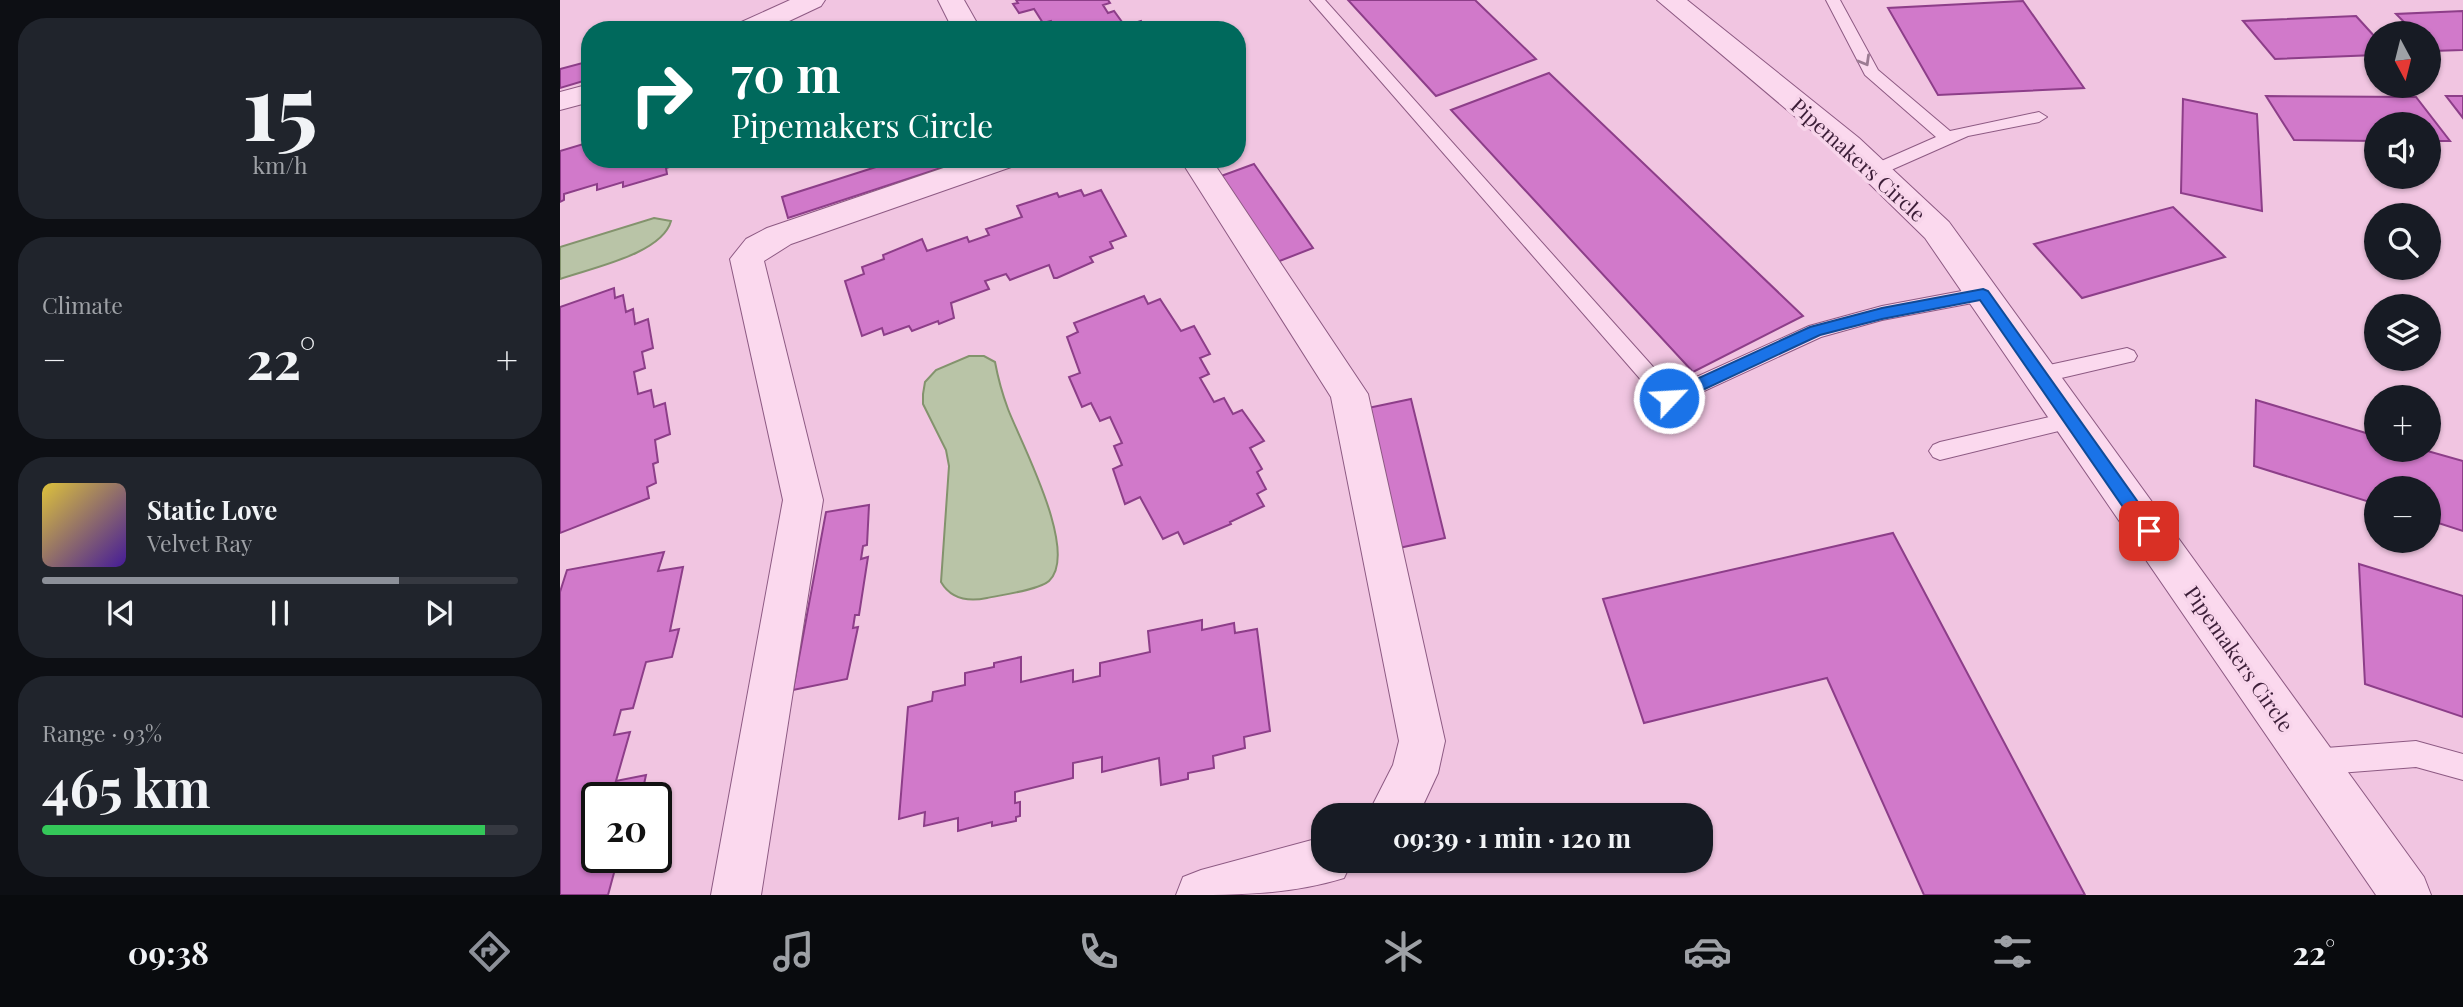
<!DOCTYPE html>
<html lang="en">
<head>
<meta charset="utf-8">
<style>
  :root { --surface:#171b24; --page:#20242c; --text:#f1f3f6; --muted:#9ea1a6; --line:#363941; --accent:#8c9099 }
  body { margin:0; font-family:"Playfair Display",serif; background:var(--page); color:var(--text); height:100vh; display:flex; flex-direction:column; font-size:26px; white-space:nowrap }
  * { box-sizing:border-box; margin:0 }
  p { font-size:23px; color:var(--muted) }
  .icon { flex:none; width:38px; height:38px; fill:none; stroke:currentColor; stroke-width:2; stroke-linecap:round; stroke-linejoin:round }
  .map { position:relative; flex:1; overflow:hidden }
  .side { display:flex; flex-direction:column; gap:18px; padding:18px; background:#0d0f14; width:560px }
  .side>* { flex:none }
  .banner { position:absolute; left:21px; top:21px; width:665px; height:147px; border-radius:28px; box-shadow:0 2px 5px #0004; background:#00695c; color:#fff; overflow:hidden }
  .needle { width:46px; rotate:173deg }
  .controls { position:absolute; left:1804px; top:21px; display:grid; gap:14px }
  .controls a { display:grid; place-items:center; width:77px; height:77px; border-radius:50%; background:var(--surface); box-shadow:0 2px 5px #0004; font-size:35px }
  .speed { position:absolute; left:21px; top:782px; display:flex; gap:14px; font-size:35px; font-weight:700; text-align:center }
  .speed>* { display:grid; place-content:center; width:91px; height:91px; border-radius:50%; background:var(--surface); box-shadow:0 2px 5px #0004; line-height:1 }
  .speed .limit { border:4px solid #111; border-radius:10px; background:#fff; color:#111 }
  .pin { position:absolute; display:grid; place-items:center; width:60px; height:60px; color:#fff; margin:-30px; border-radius:14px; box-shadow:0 4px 10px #0006 }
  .me { position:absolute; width:77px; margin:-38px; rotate:65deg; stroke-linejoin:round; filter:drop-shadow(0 0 5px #0008) }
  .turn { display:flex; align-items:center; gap:24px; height:147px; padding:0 35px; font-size:32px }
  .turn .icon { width:91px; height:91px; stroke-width:2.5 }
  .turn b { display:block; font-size:49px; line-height:60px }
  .big { font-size:52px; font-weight:700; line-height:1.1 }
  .side .tile { flex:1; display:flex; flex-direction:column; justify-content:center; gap:10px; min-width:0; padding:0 24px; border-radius:28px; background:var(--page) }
  .side .dial { align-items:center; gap:0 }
  .dial b { font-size:91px; line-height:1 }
  .song { display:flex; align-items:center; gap:21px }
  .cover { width:84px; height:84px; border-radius:10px; background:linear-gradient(135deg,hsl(50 70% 55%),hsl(260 70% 35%)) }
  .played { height:7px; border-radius:4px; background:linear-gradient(90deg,var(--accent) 75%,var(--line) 75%) }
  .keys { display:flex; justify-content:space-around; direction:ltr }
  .heat { display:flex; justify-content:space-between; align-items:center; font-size:38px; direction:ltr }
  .charge { height:10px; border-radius:5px; background:linear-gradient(90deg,#34c759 93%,var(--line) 0) }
  .trip { position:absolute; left:751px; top:803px; width:402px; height:70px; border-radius:28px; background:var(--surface); box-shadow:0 2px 5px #0004; font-weight:700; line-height:70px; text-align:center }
  .tabs { display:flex; height:112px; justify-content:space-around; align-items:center; background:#090b0e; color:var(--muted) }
  .tabs .icon { width:49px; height:49px }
  .tabs .current { color:var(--accent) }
  .tabs b { font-size:32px; color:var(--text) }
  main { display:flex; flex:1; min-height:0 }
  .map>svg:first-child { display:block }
  .water { fill:#b9c4a7; stroke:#83936d; stroke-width:2 }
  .building { fill:#d179ca; stroke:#8d3e89; stroke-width:2 }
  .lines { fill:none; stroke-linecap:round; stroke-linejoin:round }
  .service-casing { stroke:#8d5a83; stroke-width:2 }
  .minor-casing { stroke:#8d5a83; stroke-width:2 }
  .service { fill:#fbd9ee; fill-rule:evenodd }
  .minor { fill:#fbd9ee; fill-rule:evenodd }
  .oneway { stroke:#9c7c93 }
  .route { fill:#1a73e8; stroke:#114b97; stroke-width:2 }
  .labels { text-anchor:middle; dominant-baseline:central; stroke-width:7; stroke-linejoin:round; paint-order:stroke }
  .street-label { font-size:21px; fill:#3c1e38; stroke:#f8d5eb }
</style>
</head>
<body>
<main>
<section class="side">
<div class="tile dial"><b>15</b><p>km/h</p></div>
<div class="tile"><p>Climate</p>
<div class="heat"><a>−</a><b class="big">22°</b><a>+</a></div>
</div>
<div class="tile">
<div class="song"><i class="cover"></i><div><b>Static Love</b><p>Velvet Ray</p></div></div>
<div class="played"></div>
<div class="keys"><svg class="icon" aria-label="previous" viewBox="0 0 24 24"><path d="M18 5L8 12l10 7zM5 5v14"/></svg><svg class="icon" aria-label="pause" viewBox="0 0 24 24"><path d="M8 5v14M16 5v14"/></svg><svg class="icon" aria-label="next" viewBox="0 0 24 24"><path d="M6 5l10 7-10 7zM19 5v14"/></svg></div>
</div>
<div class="tile"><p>Range · 93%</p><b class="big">465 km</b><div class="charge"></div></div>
</section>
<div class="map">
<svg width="1903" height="895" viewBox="0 0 1903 895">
  <rect width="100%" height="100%" fill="#f1c5e1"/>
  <g class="water">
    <path d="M94,218L111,221C102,254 31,268 0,279V247Z"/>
    <path d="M409,356H424L435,362C438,378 442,393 448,409C460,441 520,552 489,581C479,590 441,595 427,598C408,602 391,599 381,582L389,466L386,450L363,404V394L365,382L376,370Z"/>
  </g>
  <g class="building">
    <path d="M456,0H548L550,3L543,5L548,13L554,11L565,26L581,21L586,30H496L491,21L483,23L474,9L459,13L453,4L458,3Z"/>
    <path d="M788,0H915L976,59L876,96Z"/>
    <path d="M1463,1L1524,88L1378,95L1328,8Z"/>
    <path d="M1903,11V50L1872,51L1869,48V33H1855L1836,14Z"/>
    <path d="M1796,16L1816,38V55L1715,59L1683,21Z"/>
    <path d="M300,23L303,30L312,27L313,30H276Z"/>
    <path d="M30,61V79L0,88V69Z"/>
    <path d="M989,73L1243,316L1133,372L891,110Z"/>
    <path d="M1706,96L1856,97L1890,141H1869V124H1816V141L1734,140Z"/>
    <path d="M1886,96H1903V118Z"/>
    <path d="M1623,99L1697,114L1702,211L1621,193Z"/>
    <path d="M30,142V159L129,161L106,168L107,174L63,187V182L37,190V184L4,194V200L0,202V151Z"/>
    <path d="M341,159H377L381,168L228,218L222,197Z"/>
    <path d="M694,164L753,248L717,262L661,176Z"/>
    <path d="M521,190L524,196L541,190L566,236L550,242L553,248L530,257L533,262L497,278H494L489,265L450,280L446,274L425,281L429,289L391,303L394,318L379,324L378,321L352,331L349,326L324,335L322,328L302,336L285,281L304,274L302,267L324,259L323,255L362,239L367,251L407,237L409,242L429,235L426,229L462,217L457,206L497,193L499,197Z"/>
    <path d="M1613,207L1665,257L1522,298L1474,244Z"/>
    <path d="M54,288L55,298L63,295L66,312L73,309L75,324L88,319L93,348L82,352L85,368L74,372L78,394L91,390L94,407L105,403L110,434L95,440L98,462L93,464L96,483L87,487L89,498L0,533V307Z"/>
    <path d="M584,296L588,304L600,299L621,331L634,326L650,354L640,358L649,374L640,378L654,402L664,398L673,414L682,410L704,441L690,448L702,469L697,472L706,489L697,494L704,506L670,522L671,524L624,544L618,532L603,539L580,497L565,504L553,469L562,465L554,446L562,443L550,417L540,421L531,403L522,407L509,377L520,373L507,337L518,332L514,323Z"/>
    <path d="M851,399L885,538L839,548L808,408Z"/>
    <path d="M1696,400L1816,436V450H1864L1903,461V531L1869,520V488H1816V504L1694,466Z"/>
    <path d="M309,505L307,545L303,546L301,559L308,557L299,615H295L293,628L298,627L287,679L233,690L266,512Z"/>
    <path d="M1333,533L1525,895H1364L1267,678L1084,723L1043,599Z"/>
    <path d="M104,552L98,571L123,567L110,631L119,629L112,657L86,662L73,708L61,710L54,735L70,732L56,781L86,775L81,798H37V858H58L48,895H0V592L7,570Z"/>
    <path d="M1799,564L1903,596V717L1805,684Z"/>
    <path d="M642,620V630L674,623L675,633L697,629L710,731L684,737L685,748L653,756L654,768L628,773V779L601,785L599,758L542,772V757L513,763V778L455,792V803L460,802V816L456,817V821L432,826V822L398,831V818L364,826L365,812L339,819L348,707L372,701L373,692L405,685V673L434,667V663L461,657V682L513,670V682L540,676V663L590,652L588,631Z"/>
  </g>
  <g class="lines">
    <defs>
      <g id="service">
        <path d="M750,0H765L1112,388L1249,326L1322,306L1423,287L1432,294L1423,301L1322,320L1261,337L1116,404H1102Z"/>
        <path d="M1266,0H1280L1318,70L1390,131L1479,112L1487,117L1479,122L1408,136L1322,174H1310L1307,170L1310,166L1376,137L1305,75Z"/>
        <path d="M1567,348L1574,351L1577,356L1574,361L1480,383L1473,381L1470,375L1473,369L1480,367Z"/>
        <path d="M1511,412L1518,414L1521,420L1518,426L1511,428L1380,460L1373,457L1369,451L1373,445L1380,442Z"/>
        <path d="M1856,741L1903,754V780L1856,767L1753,775L1744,771L1740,762L1744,753L1753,749Z"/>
      </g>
      <g id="minor">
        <path d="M230,0H265L261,6L210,30H173L177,24Z"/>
        <path d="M378,0H404L421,30H393Z"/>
        <path d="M1097,0H1127L1299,138L1389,222L1864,877L1871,895H1816L1365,238L1277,152Z"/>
        <path d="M30,84V102L0,110V92Z"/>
        <path d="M410,159H458L454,166L231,244L204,261L263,500L201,895H151L223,500L170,259L186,239L207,228Z"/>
        <path d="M620,159H651L808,394L885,741L878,773L858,816H807L833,765L839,741L771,397Z"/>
        <path d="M763,837V861H792L784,878C729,895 675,895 616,895L623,877L641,870Z"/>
      </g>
    </defs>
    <use href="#service" class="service-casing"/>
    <use href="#minor" class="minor-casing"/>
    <use href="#service" class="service"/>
    <use href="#minor" class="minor"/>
  </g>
  <defs><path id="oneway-chevron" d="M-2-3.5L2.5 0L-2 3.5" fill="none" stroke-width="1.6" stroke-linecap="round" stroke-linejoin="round" transform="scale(1.75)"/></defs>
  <use class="oneway" href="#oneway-chevron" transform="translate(1305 61) rotate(60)"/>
  <path class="route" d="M1423,289L1428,291L1595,526L1598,531L1595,536H1583L1420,300L1322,319L1260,335L1115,403H1104L1102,398L1104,394L1250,327L1322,308Z"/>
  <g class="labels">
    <g class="street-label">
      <text transform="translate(1299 159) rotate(42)">Pipemakers Circle</text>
      <text transform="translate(1680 658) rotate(55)">Pipemakers Circle</text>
    </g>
  </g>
</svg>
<div class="controls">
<a><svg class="needle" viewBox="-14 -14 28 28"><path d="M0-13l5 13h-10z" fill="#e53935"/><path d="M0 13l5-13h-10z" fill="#9ea1a6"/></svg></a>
<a><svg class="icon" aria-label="sound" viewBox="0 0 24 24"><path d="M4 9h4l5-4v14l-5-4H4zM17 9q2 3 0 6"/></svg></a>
<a><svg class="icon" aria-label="search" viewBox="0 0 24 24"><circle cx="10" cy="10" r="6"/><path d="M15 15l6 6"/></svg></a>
<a><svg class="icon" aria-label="layers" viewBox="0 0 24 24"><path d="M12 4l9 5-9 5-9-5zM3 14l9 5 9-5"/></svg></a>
<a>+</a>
<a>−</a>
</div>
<div class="speed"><div class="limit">20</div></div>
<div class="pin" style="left:1589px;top:531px;background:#d93025"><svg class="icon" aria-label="arrive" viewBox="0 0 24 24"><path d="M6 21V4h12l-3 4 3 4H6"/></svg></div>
<svg class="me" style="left:1109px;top:398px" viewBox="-20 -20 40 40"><circle r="17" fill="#1a73e8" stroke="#fff" stroke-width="3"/><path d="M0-11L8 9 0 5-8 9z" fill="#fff"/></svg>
<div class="trip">09:39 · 1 min · 120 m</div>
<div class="banner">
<div class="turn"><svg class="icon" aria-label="right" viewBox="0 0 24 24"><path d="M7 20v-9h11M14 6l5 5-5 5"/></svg><div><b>70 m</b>Pipemakers Circle</div></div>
</div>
</div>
</main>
<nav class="tabs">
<b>09:38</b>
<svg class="icon current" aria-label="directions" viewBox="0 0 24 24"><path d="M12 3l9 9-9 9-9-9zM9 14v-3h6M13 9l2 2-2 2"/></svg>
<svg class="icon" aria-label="music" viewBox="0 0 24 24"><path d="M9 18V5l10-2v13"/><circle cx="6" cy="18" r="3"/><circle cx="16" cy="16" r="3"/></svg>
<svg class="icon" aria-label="phone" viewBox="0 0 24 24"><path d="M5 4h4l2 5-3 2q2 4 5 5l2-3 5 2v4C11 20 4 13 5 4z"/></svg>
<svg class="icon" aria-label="climate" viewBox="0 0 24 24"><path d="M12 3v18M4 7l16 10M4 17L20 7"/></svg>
<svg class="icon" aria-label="car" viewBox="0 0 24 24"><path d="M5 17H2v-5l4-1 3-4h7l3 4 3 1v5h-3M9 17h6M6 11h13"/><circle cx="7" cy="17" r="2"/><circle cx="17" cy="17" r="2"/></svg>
<svg class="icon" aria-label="filters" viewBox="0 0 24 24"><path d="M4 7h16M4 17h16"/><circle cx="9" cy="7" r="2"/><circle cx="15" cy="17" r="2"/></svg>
<b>22°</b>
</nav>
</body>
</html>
